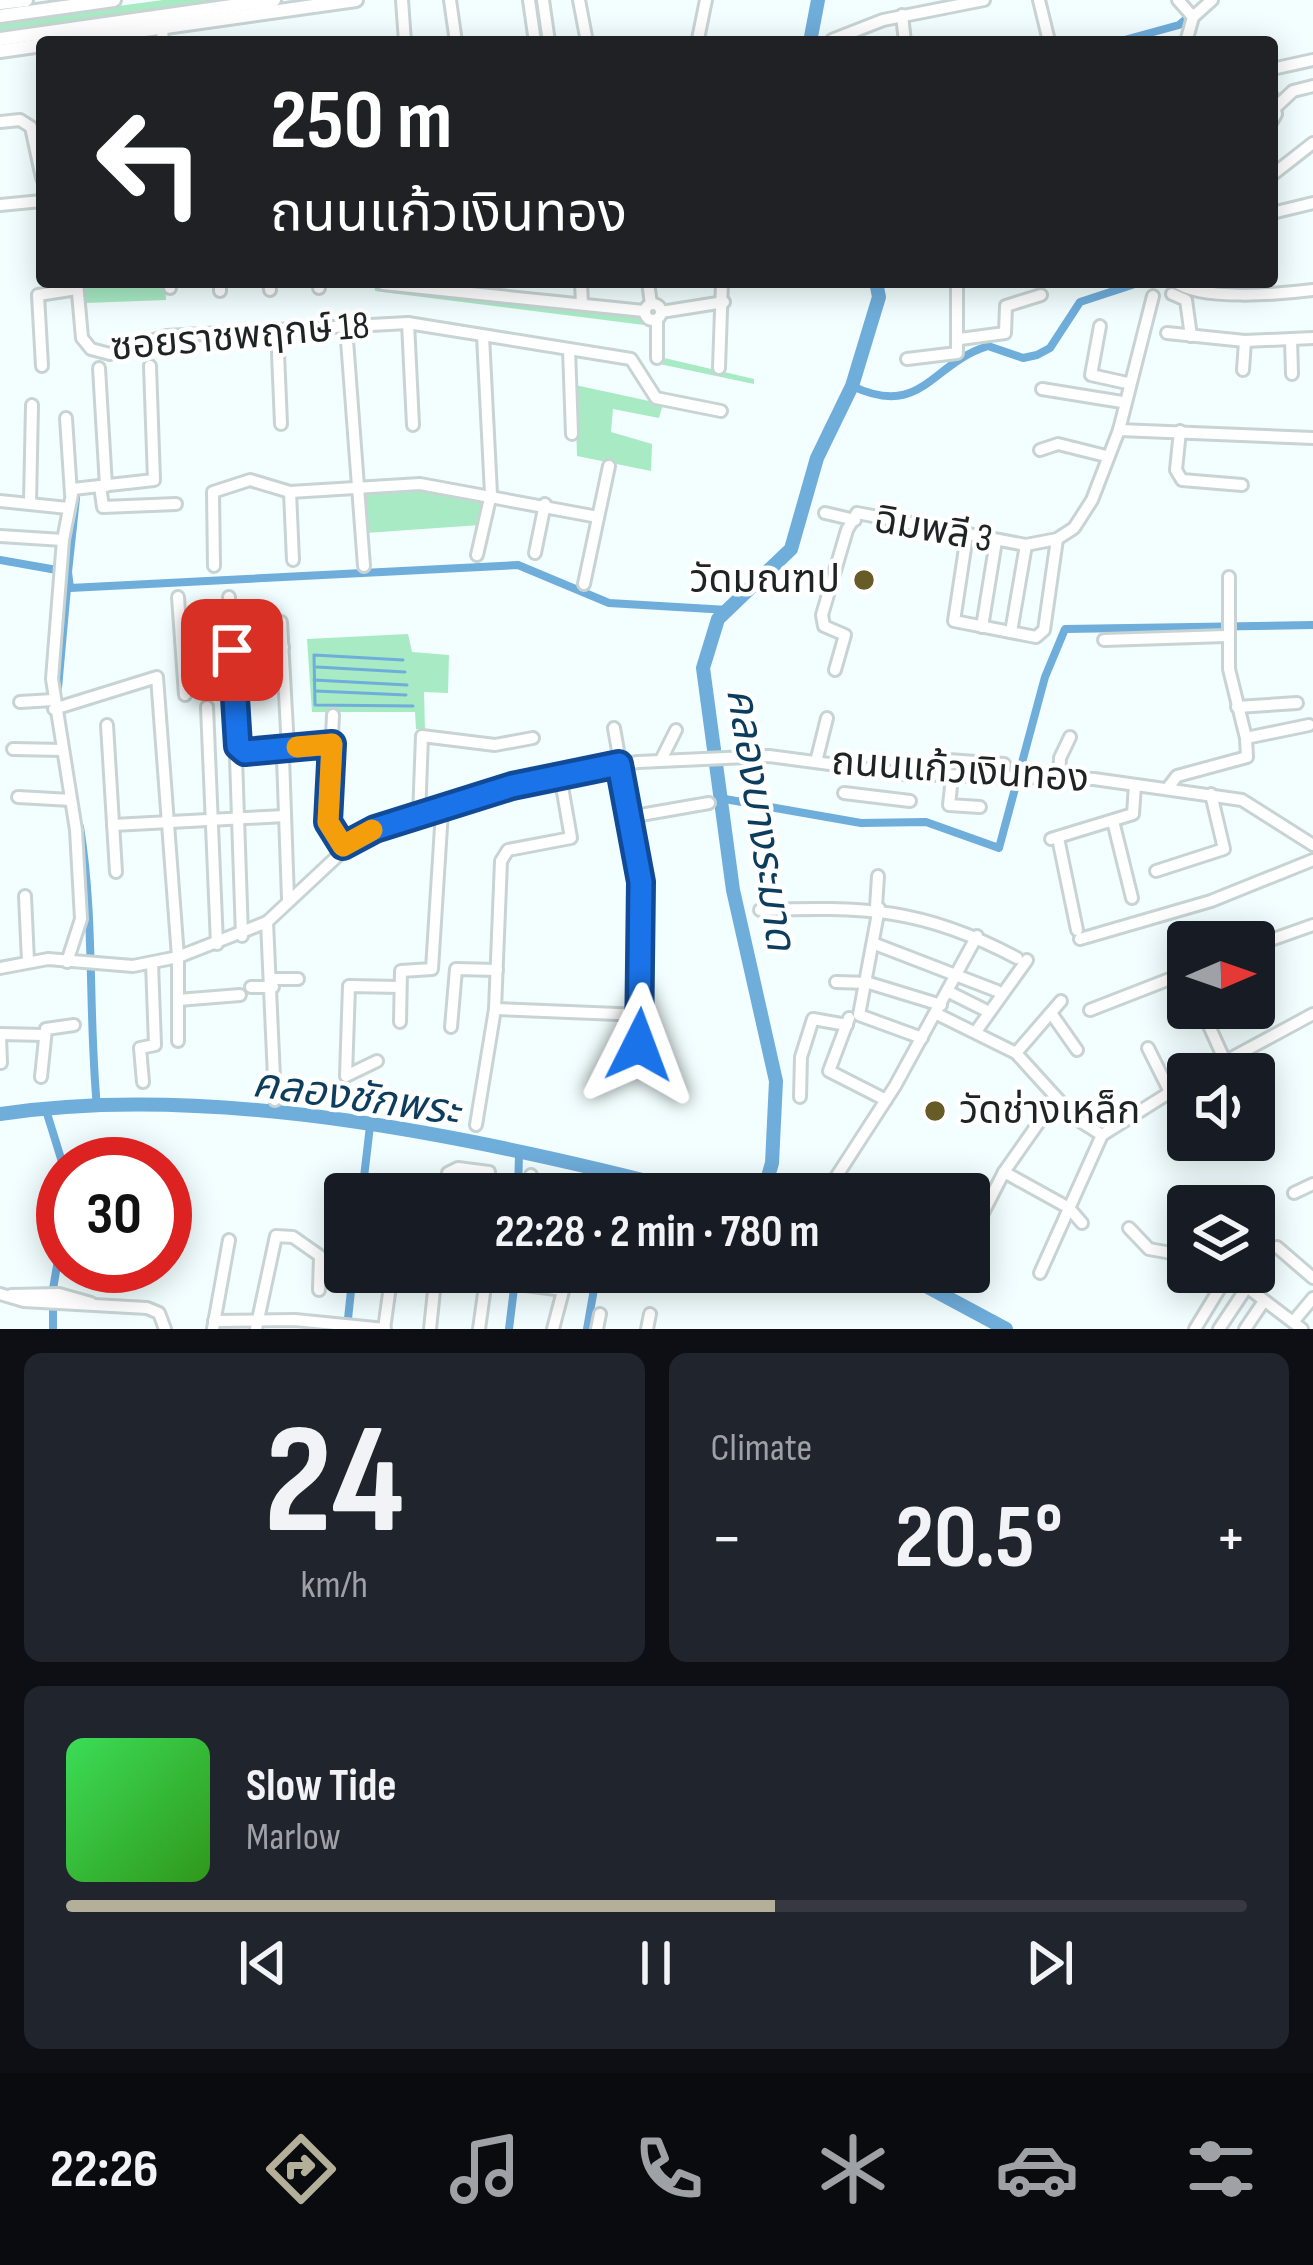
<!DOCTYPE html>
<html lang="en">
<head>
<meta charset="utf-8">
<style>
  :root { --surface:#171b24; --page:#20242c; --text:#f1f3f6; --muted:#9ea1a6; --line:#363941; --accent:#b3af99 }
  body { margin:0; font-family:"Sofia Sans Condensed","Noto Sans Thai",sans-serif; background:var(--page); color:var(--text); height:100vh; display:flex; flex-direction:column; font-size:45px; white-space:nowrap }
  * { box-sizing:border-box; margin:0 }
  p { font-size:39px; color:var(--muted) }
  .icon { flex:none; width:66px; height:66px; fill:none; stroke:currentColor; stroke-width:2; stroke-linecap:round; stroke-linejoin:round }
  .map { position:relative; height:1329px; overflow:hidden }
  .panel { display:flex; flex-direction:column; gap:24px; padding:24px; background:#0d0f14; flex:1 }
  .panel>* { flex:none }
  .guide { position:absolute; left:36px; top:36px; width:1242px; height:252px; border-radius:12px; box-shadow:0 6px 30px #0003; background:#202124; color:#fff; overflow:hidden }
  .needle { width:78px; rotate:88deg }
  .controls { position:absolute; left:1167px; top:921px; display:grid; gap:24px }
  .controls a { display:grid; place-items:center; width:108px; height:108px; border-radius:12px; background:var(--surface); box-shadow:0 6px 30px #0003; font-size:60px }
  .speed { position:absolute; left:36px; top:1137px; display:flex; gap:24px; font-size:60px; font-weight:700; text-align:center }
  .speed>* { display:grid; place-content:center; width:156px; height:156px; border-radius:50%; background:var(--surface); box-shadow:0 6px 30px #0003; line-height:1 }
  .speed .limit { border:18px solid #d22; background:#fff; color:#111 }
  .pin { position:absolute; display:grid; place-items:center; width:102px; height:102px; color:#fff; margin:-51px; border-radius:24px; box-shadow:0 6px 18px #0006 }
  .me { position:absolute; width:132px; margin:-66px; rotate:3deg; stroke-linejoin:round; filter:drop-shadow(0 0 9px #0008) }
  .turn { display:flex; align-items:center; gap:42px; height:252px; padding:0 36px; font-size:54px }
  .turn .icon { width:156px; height:156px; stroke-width:2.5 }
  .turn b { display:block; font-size:84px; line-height:102px }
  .big { font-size:90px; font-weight:700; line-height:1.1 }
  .panel .widget { flex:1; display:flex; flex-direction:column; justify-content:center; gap:18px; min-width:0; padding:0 42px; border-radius:18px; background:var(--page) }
  .panel .dial { align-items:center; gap:0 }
  .dial b { font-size:156px; line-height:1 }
  .song { display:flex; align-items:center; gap:36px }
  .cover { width:144px; height:144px; border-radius:18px; background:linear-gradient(135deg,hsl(130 70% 55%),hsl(110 70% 35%)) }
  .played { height:12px; border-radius:6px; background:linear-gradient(90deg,var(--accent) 60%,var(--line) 60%) }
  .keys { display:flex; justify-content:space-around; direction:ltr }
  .heat { display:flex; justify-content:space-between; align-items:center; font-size:66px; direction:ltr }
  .panel .tiles { flex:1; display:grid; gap:24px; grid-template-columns:1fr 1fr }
  .widget:last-child { grid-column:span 2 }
  .trip { position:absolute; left:324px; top:1173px; width:666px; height:120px; border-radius:12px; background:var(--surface); box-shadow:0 6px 30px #0003; font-weight:700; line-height:120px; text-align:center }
  .dock { display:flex; height:192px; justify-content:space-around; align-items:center; background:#090b0e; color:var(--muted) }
  .dock .icon { width:84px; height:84px }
  .dock .on { color:var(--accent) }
  .dock b { font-size:54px; color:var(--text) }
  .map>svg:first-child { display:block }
  .green { fill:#a8eac4 }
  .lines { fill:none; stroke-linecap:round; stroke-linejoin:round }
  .stream { stroke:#6faddb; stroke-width:3 }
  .canal { stroke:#6faddb; stroke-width:8 }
  .river { stroke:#6faddb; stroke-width:14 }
  .minor-casing { stroke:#c8d4d4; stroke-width:16 }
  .major-casing { stroke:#c8d4d4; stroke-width:18 }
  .minor { stroke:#fff; stroke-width:10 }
  .major { stroke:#fff; stroke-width:12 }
  .route-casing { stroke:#114b97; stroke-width:30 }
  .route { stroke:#1a73e8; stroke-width:21 }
  .slow { stroke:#f59e0b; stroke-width:21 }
  .poi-dot { fill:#675b28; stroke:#fff; stroke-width:4.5 }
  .labels { text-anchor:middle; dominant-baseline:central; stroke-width:9; stroke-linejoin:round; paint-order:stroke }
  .street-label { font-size:39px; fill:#1e2323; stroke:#fff }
  .poi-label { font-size:39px; fill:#1e2323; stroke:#fff; text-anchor:end }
  .water-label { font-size:42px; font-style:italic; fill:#0c3d5d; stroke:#fff }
</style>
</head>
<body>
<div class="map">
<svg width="1313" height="1329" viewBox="0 0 1313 1329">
  <rect width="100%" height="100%" fill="#f2feff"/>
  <g class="green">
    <path d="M163,0H221L0,32V22Z"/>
    <path d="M84,282H165L166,300L86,303Z"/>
    <path d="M374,282L642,314L657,325L660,357L754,379V384L650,362L652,326L375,291Z"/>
    <path d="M575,385L663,404L659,418L613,409L611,432L652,444L651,471L577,456Z"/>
    <path d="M418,489L485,502L480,525L365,533L362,494Z"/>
    <path d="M408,634L412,652L449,655L448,693L424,692L425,730L416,729L415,712H312L307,639Z"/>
  </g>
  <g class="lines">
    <g class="stream">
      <path d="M403,660L314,655L315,705L413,706"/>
      <path d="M317,667L405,672"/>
      <path d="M314,680L407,685"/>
      <path d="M316,691L406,695"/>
    </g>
    <g class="canal">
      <path d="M1117,42L1179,25L1186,19"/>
      <path d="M852,386C922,419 930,364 988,346L1023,358L1037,355L1050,348L1080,302L1141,282"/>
      <path d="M0,560L68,572L70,588L518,565L609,603L728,610"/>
      <path d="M68,572L76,498"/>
      <path d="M58,688L67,588"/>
      <path d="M719,798L861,823L926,822L999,848L1045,677L1065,629L1313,625"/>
      <path d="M80,827C95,920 88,1013 97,1107"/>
      <path d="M45,1107L63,1165"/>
      <path d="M362,1194L370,1126"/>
      <path d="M518,1194L519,1153"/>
      <path d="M615,1194L620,1174"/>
      <path d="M347,1328L353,1272"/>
      <path d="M53,1329V1289L63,1231"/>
      <path d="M509,1329L516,1272"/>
      <path d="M587,1329L597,1272"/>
    </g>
    <g class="river">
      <path d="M810,42L818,0"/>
      <path d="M0,1114C218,1081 486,1139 698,1194"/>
      <path d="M763,1194L772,1163L776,1081L733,890L703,668L718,619L791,549L817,458L852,386L879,297L876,282"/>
      <path d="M900,1272L1006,1329"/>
    </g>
    <defs>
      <g id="minor">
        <path d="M402,0L405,42"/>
        <path d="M450,0L456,42"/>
        <path d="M529,0L535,42"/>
        <path d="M543,0L549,42"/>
        <path d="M579,0L587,42"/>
        <path d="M1039,0L1048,37"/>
        <path d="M1178,0L1193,17L1212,0"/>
        <path d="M902,15L905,42"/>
        <path d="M162,29L163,42"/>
        <path d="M698,39L706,0"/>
        <path d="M832,40L883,20L984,0"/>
        <path d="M1186,42L1193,17"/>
        <path d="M1272,69L1313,60"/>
        <path d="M1272,96L1276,114L1272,121"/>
        <path d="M1276,107L1293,91L1313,86"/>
        <path d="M0,122L20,120L31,127L42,178"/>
        <path d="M1272,175L1313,143"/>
        <path d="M0,205L42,201"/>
        <path d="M1272,213L1313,203"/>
        <path d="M77,282L82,338L91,349L110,354L166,336L408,323L631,359L656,398L721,411"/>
        <path d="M170,282V288"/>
        <path d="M220,282V291"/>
        <path d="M269,282L270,290"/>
        <path d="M319,282V288"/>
        <path d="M581,282L582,304"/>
        <path d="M648,282L651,304"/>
        <path d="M1176,282C1200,301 1281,294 1313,290"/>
        <path d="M383,284L644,311"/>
        <path d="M1172,294L1186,300L1191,336"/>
        <circle cx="653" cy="312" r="8"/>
        <path d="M661,312L724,302"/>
        <path d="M408,323L413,425"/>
        <path d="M1100,326L1091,375L1127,383"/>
        <path d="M346,327L364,566"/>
        <path d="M277,330L281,424"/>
        <path d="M1167,333L1245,341L1313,338"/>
        <path d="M960,339L1005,333L1006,306L1041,295"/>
        <path d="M1291,339L1292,374"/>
        <path d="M569,349L572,434"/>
        <path d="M657,358V319"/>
        <path d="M907,359L957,353V282"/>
        <path d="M42,366L38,295L77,289"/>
        <path d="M99,368L106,486"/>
        <path d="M719,368L722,282"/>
        <path d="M1243,370L1245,341"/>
        <path d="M1042,389L1122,402"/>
        <path d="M66,418L71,494"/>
        <path d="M1119,430L1313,438"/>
        <path d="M1180,431L1176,470L1182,480L1242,485"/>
        <path d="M1040,450L1058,444L1106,456"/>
        <path d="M100,486L103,507L176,504"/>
        <path d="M290,492L293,560"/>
        <path d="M0,501L68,508"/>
        <path d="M30,503L32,405"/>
        <path d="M825,513L855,520"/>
        <path d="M967,535L954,621L1036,637L1044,630L1057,539"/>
        <path d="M0,536L63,540"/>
        <path d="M535,553L545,504"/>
        <path d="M477,555L491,494L483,336"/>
        <path d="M214,566L213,492L250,480L290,492L420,484L598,517"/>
        <path d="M1229,577V669L1246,738"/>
        <path d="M584,584L609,466"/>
        <path d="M178,597L185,695"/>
        <path d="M229,597L241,751L332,744"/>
        <path d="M281,622L288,748"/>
        <path d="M982,627L996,541"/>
        <path d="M1011,632L1026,545"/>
        <path d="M1104,640L1226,636"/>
        <path d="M182,652L283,647"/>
        <path d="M835,670L845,635L824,626L822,615L847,530L857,513L1026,545L1057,539L1074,528L1092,500L1119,430L1153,296"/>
        <path d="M20,702L53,700"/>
        <path d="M207,707L217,944"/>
        <path d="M1237,707L1297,703"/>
        <path d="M54,709L157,677L178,957V1041"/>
        <path d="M333,715L328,822L343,846"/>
        <path d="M107,725L116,872"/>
        <path d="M614,728L641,882L640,1058"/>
        <path d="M13,749L63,750"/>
        <path d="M283,757L288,899"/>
        <path d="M236,758L242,936"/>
        <path d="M661,760L676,730"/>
        <path d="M816,762L827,718"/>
        <path d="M944,777L948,760L1004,764"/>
        <path d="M952,777L949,805L980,807"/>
        <path d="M1059,780L1060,758L1070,737"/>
        <path d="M1167,789L1177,776L1247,757L1246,738L1309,725"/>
        <path d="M844,793L910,801"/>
        <path d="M18,797L71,800"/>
        <path d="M419,817L422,736L495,745L533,738"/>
        <path d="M629,817L709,803"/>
        <path d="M1113,821L1132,898"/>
        <path d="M113,825L285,816"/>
        <path d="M1058,838L1077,930"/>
        <path d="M1051,839L1133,814L1135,785"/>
        <path d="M1156,871L1224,849L1211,794"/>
        <path d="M25,896L28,961"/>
        <path d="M876,907L878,876"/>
        <path d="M879,908L859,1015L922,1038"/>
        <path d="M760,910C865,907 921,907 1017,958"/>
        <path d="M267,922L275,1100"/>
        <path d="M1080,939L1211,901L1313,860"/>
        <path d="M875,944L997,991"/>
        <path d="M1254,946L1313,925"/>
        <path d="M67,962L81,919L76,830L52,679L63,540L73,489L154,480L150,366"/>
        <path d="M0,968L48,959L133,966L178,957L267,922L359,836L541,778L638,762L769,756L905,774L1094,779L1242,800L1313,845"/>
        <path d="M273,979H298"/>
        <path d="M836,982L869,983L941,1005"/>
        <path d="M251,987H273"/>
        <path d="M949,992L985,1010"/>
        <path d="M178,1000L240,995"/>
        <path d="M1201,1008L1225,1061"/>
        <path d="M495,1009L642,1015"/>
        <path d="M1090,1010L1180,975L1188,980"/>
        <path d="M1051,1013L1077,1050"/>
        <path d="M937,1014L1016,1053L1075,1118L1102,1135"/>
        <path d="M849,1018L829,1071L886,1100"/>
        <path d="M400,1022L401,971L432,969L442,811"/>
        <path d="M451,1027L456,969L497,970"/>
        <path d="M977,1030L1027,960"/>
        <path d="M0,1034L44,1035"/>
        <path d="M0,1037L1,1063"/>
        <path d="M1148,1048L1169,1090"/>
        <path d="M1016,1053L1061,1001"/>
        <path d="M377,1061L346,1076L349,986L400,987"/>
        <path d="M1202,1074L1313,1014"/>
        <path d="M41,1077L46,1029L74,1025"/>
        <path d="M143,1082L140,1048L155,1045L152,963"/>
        <path d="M800,1097L801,1057L813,1019L847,1025"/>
        <path d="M476,1125L495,1009L501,861L508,850L571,838L560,775"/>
        <path d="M1004,1172L1069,1208L1082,1223"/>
        <path d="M374,1183L445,1192"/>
        <path d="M827,1191L895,1086L977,936"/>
        <path d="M1294,1193L1313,1184"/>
        <path d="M445,1194L448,1173L458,1168L489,1172L491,1194"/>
        <path d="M530,1194L531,1175"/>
        <path d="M582,1194L583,1186"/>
        <path d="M1129,1228L1149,1249L1188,1256"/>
        <path d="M969,1240L1004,1172L1056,1098"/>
        <path d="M1277,1247L1313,1278"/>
        <path d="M524,1272L526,1285L563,1290"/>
        <path d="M1227,1272L1302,1329"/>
        <path d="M1040,1273L1102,1135L1188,1081"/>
        <path d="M0,1294L24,1301L147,1308L159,1313L165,1329"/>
        <path d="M11,1295L59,1294L91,1303"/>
        <path d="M214,1321L295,1320L385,1329"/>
        <path d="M1293,1322L1313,1298"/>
        <path d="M213,1329L229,1240"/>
        <path d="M256,1329L276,1236L293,1237L320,1256L319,1290"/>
        <path d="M384,1329L392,1272"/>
        <path d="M430,1329L436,1272"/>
        <path d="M479,1329L487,1272"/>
        <path d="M553,1329L568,1272"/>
        <path d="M597,1329L600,1314"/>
        <path d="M647,1329L650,1314"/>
        <path d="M1195,1329L1229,1273"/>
        <path d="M1219,1329L1247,1287"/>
        <path d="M1245,1329L1264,1301"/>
      </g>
      <g id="major">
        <path d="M0,3L26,0"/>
        <path d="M0,16L114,0"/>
        <path d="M0,39L274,0"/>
        <path d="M60,42L356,0"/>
        <path d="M0,51L42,45"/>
      </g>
    </defs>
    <use href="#minor" class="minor-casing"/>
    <use href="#major" class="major-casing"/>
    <use href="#minor" class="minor"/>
    <use href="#major" class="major"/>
  </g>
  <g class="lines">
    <defs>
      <path id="route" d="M232,650L238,746L245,752L332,744L328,822L343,846L375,829L512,786L619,764L641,882L639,1045"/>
    </defs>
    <use href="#route" class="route-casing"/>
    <use href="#route" class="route"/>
    <path class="slow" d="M297,747L332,744L328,822L343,846L372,830"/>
  </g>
  <g class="poi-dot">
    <circle cx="864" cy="580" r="12"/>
    <circle cx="935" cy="1111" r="12"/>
  </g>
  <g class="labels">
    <g class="street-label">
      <text transform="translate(240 337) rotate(-5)">ซอยราชพฤกษ์ 18</text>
      <text transform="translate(933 530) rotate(10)">ฉิมพลี 3</text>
      <text transform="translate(960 771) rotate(4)">ถนนแก้วเงินทอง</text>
    </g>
    <g class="poi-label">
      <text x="840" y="580">วัดมณฑป</text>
      <text x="959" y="1111" text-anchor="start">วัดช่างเหล็ก</text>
    </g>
    <g class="water-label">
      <text transform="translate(760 819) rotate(81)">คลองบางระมาด</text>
      <text transform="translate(356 1098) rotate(8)">คลองชักพระ</text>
    </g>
  </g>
</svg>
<div class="controls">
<a><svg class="needle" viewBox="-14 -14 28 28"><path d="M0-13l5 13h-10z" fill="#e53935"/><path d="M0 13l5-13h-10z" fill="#9ea1a6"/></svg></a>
<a><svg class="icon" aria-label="sound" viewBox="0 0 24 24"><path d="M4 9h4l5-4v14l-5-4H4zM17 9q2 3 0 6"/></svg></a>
<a><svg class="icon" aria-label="layers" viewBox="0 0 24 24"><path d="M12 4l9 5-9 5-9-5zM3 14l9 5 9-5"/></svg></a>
</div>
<div class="speed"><div class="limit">30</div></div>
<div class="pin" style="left:232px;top:650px;background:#d93025"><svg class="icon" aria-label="arrive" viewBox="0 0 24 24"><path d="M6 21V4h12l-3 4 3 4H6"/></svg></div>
<svg class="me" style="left:639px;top:1045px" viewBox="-20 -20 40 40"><path d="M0-17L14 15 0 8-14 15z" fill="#1a73e8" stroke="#fff" stroke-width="4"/></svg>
<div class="trip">22:28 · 2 min · 780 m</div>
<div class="guide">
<div class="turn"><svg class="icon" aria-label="left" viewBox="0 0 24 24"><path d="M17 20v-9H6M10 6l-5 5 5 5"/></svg><div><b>250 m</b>ถนนแก้วเงินทอง</div></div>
</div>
</div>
<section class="panel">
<div class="tiles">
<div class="widget dial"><b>24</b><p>km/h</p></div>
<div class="widget"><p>Climate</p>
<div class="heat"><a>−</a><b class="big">20.5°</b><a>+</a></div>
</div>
<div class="widget">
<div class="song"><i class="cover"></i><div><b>Slow Tide</b><p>Marlow</p></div></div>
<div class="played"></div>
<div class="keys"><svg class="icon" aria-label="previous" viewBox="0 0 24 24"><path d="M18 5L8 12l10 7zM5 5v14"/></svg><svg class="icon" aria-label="pause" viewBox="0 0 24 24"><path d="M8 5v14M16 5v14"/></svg><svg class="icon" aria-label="next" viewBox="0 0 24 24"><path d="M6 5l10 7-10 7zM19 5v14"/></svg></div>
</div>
</div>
</section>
<nav class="dock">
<b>22:26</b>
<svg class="icon on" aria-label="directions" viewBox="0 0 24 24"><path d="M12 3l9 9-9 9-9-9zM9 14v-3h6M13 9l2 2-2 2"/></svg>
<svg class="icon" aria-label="music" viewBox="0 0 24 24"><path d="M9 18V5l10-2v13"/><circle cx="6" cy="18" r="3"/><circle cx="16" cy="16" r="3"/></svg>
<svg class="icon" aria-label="phone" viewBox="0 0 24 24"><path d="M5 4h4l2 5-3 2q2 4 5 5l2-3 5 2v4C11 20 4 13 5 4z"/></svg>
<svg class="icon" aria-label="climate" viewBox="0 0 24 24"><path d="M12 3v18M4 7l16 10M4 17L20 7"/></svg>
<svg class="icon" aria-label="car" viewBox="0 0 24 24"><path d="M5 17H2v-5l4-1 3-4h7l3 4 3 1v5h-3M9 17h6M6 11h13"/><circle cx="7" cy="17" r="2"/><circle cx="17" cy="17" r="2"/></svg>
<svg class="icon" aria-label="filters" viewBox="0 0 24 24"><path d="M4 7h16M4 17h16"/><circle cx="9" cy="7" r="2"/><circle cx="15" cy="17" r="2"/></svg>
</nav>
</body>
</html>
